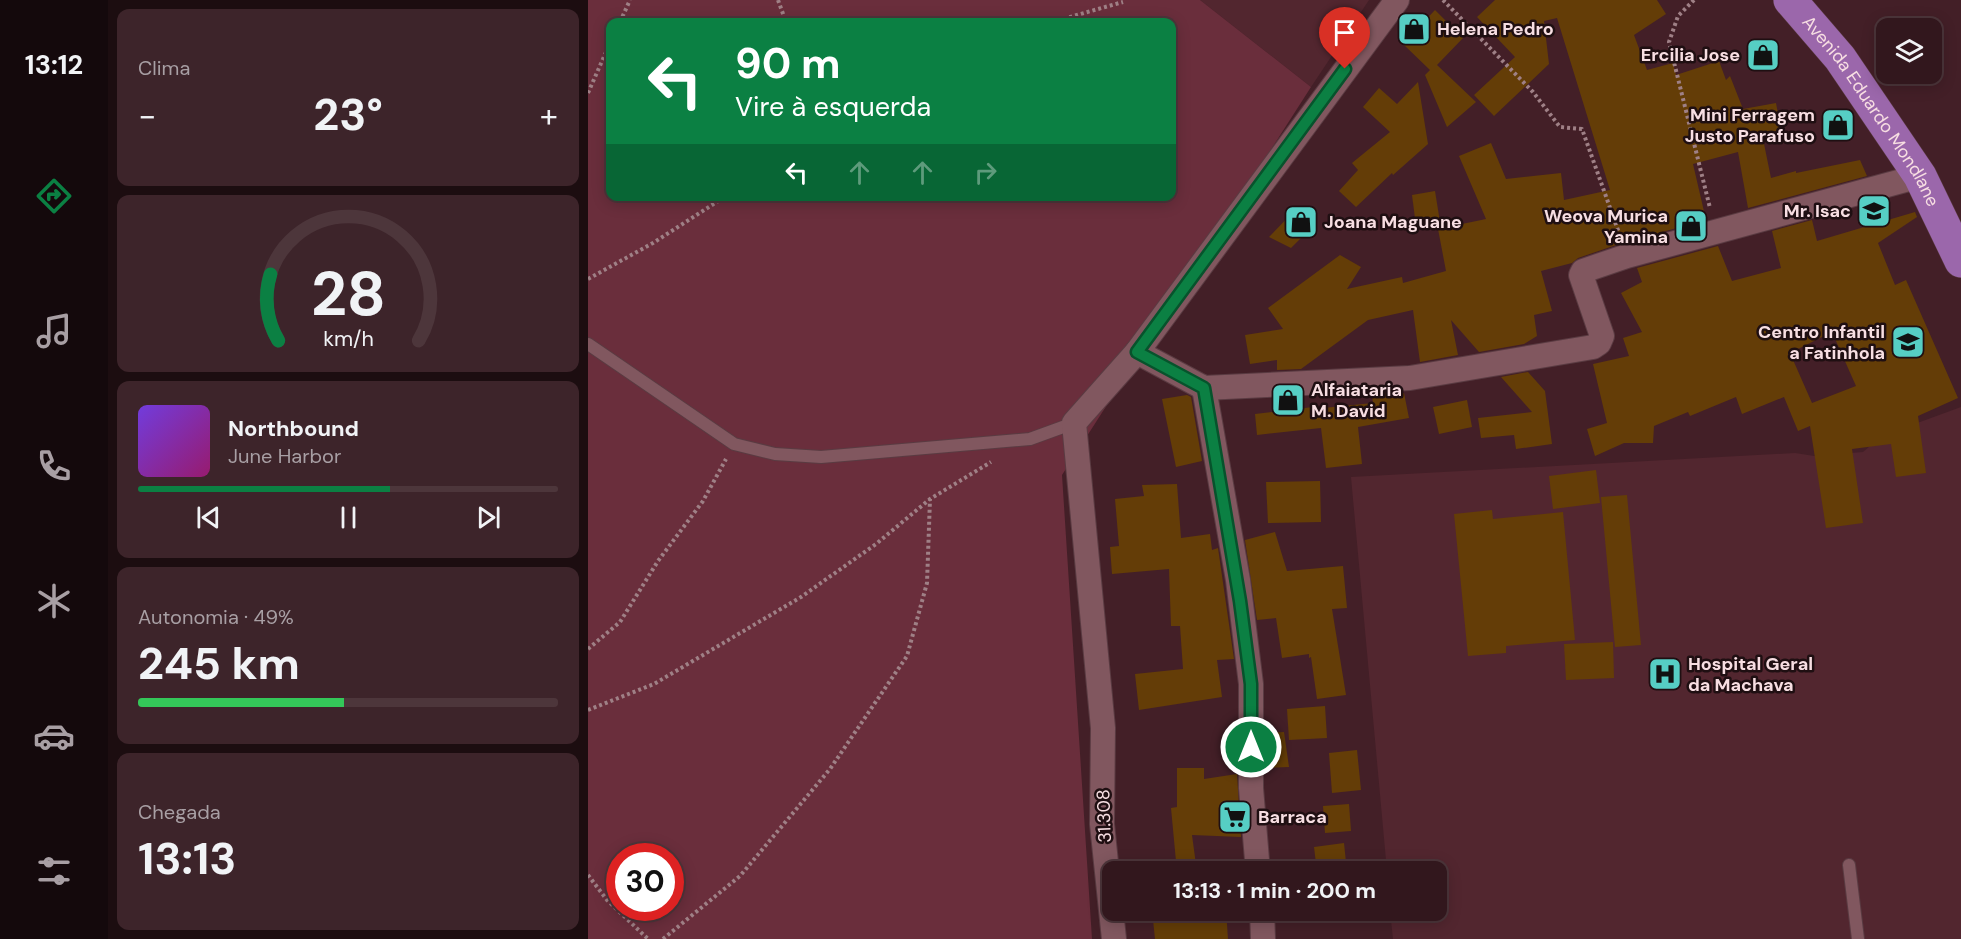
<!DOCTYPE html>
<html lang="pt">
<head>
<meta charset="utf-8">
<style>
  :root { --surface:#32171d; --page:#3d242a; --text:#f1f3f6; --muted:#a89fa4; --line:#4d363b; --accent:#0b8043 }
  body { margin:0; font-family:"DM Sans",sans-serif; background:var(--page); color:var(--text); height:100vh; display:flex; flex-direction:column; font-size:22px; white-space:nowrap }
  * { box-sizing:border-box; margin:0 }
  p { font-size:20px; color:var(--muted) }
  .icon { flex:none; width:33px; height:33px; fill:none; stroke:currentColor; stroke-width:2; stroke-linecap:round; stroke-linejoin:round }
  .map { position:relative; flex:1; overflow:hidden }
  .sheet { display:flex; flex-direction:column; gap:9px; padding:9px; background:#1c0d10; width:480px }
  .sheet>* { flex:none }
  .banner { position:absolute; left:18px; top:18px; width:570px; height:183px; border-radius:12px; box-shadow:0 3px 15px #0003,0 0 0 2px var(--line); background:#0b8043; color:#fff; overflow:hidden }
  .buttons { position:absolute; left:1288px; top:18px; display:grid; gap:12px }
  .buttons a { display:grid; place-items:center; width:66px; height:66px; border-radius:12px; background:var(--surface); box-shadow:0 3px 15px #0003,0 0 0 2px var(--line); font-size:30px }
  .speed { position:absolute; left:18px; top:843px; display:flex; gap:12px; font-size:30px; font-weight:700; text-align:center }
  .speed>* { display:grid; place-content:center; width:78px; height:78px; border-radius:50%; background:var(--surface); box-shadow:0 3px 15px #0003,0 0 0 2px var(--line); line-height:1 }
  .speed .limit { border:9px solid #d22; background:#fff; color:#111 }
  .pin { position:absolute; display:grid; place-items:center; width:51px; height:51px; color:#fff; margin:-62px -26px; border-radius:50% 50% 50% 0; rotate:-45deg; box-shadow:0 0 6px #0007 }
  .pin .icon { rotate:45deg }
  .me { position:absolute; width:66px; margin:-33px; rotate:0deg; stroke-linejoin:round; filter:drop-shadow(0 0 4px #0008) }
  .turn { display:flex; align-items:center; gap:21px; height:126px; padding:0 30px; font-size:27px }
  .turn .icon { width:78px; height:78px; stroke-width:2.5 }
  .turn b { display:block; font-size:42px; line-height:51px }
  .lanes { display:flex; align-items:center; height:57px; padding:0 30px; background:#0003; justify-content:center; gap:30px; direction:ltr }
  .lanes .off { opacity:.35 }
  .big { font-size:45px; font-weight:700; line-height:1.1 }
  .sheet .card { flex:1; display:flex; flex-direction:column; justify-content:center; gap:9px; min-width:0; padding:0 21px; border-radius:12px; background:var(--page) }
  .sheet .dial { align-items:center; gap:0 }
  .dial svg { height:156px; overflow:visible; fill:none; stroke:var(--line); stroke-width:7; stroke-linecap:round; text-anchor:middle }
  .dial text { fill:var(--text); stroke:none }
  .song { display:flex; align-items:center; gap:18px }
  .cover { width:72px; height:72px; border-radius:9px; background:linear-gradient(135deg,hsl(260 70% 55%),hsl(320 70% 35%)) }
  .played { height:6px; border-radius:3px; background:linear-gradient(90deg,var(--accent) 60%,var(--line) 60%) }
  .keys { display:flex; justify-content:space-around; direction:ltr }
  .heat { display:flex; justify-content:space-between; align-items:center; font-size:33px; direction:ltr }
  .charge { height:9px; border-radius:4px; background:linear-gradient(90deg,#34c759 49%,var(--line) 0) }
  .trip { position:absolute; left:514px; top:861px; width:345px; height:60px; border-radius:12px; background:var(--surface); box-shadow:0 3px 15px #0003,0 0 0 2px var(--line); font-weight:700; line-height:60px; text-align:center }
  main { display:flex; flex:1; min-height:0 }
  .tab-bar { display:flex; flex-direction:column; width:108px; justify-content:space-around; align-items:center; background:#14090c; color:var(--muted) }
  .tab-bar .icon { width:42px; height:42px }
  .tab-bar .on { color:var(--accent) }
  .tab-bar b { font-size:27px; color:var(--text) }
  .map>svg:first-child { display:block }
  .built { fill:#52262f }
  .green { fill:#6a2e3c; fill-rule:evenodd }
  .building { fill:#643d07; fill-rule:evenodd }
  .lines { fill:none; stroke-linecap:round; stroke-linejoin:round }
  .lane-casing { stroke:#5a3b42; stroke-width:14 }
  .street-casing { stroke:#5a3b42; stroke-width:26 }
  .primary-casing { stroke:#5a3b42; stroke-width:34 }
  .path { stroke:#9f8086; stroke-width:4; stroke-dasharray:3 3; stroke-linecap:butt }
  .lane { stroke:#81575f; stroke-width:12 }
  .street { stroke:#81575f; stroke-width:24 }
  .primary { stroke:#9b67ab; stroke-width:33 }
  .route-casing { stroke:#07532c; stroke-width:15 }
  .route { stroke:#0b8043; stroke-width:10 }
  .labels { text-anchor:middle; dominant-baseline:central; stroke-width:5; stroke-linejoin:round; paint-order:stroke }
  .poi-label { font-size:18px; font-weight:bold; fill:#f7dee2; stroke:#1f0f12; text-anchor:start }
  .street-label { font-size:18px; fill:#f7dee2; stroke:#1f0f12 }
</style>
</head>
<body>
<main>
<nav class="tab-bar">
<b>13:12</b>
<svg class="icon on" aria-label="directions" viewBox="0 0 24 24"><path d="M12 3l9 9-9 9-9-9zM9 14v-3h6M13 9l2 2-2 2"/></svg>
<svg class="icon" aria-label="music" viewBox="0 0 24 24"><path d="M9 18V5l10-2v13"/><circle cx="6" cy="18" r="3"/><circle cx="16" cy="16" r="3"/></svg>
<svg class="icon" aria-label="phone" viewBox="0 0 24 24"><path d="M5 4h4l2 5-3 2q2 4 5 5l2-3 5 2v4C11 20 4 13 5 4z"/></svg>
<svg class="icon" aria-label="climate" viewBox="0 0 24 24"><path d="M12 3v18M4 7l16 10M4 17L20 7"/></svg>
<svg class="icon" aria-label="car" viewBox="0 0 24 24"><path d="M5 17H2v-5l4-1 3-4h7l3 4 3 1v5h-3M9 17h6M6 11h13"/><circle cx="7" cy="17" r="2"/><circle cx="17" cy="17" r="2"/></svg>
<svg class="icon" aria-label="filters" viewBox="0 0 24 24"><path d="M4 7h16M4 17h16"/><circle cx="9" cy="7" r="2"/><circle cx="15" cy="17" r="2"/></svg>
</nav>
<section class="sheet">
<div class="card"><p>Clima</p>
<div class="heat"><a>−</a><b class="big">23°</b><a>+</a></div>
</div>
<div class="card dial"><svg viewBox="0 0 100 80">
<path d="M14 69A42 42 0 1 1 86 69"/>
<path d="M14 69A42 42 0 0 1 10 35" stroke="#0b8043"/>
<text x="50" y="56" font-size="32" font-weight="700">28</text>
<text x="50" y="72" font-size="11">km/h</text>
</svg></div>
<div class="card">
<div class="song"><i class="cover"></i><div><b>Northbound</b><p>June Harbor</p></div></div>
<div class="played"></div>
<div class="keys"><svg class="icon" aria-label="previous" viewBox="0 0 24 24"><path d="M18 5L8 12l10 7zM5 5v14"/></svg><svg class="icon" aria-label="pause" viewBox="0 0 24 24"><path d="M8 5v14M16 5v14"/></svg><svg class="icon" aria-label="next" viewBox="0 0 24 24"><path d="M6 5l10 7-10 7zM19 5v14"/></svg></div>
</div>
<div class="card"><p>Autonomia · 49%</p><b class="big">245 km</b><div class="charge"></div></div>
<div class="card"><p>Chegada</p><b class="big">13:13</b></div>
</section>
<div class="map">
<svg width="1373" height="939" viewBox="0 0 1373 939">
  <rect width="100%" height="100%" fill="#431f27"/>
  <g class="built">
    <path d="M612,0H781L723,87Z"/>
    <path d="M1373,407V939H805L802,911L849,910V872L799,871L763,477L1207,453L1226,456L1275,452L1294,436Z"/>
  </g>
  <path class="green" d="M0,0H612L723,87L474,475L504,939H0ZM22,22H584V196H22ZM32,856H82V908H32Z"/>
  <g class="building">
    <path d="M907,0H1069L1078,14L1046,35L1059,70L1085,63L1088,75L1131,61L1138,80L1142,76L1155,109L1188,103L1193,130L1174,134L1183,178L1208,171V173L1272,160L1279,176L1160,208L1150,152L1105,164L1118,220L1034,243L990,258L984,263L953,271L964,311L946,315L949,336L936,344L891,352L863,320L870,355L832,362L825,310L780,320L713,369L689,370V360L662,364L657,335L695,329L680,308L752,255L773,267L759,289L814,277L815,283L858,271L850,229L898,219L871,156L903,143L918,179L973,173L976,200L1022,190L969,18L956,21L961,64L906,116L886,95L927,57L889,17Z"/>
    <path d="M847,10L875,38L849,65L888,102L859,127L837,75L842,70L815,44Z"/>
    <path d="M830,82L840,144L805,175L804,173L768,207L751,191L770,170L764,163L802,132L775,107L791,88L809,104Z"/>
    <path d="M847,191L852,222L828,226L824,195Z"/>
    <path d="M708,209L725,226L703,248L681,237Z"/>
    <path d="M1327,212L1329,217L1290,243L1307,285L1318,280L1370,398L1330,416L1338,473L1308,477L1303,444L1264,449L1275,523L1238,528L1222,426L1210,431L1196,397L1154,414L1148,397L1102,416L1100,412L1066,426L1065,443H1036L1007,456L999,429L1019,423L1005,364L1041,356L1035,338L1054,332L1033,293L1054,282L1049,268L1130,246L1144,281L1193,268L1184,231L1224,220L1229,241ZM1244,332L1268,386L1224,403L1202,353Z"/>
    <path d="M940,372L957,391L964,444L928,449L926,435L893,438L890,418L944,412L913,377Z"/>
    <path d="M797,393H816L821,418L770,427L774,464L738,468L733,428L669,435L667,414L725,407V409L785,403L784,396Z"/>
    <path d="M599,395L603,397L614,461L588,467L574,399Z"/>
    <path d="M879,400L884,427L851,434L845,407Z"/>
    <path d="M1008,470L1012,503L965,509L961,476Z"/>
    <path d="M732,481L733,522L680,523L678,482Z"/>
    <path d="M589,484L593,538L622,534L624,550L630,548L646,659L629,660L634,697L551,710L547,674L595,669L592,626H583L581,569L524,574L522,547L531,546L527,499L556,496L554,485Z"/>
    <path d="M1039,495L1053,645L1027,647L1013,497Z"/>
    <path d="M904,510L905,519L975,512L987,640L918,646V653L880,656L866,514Z"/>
    <path d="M687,532L699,571L755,566L759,608L744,609L758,695L729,699L723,657L721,658V654L694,658L688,618L669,620L657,540Z"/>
    <path d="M1025,642L1026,678L978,680L976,644Z"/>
    <path d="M737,706L739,738L701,740L699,709Z"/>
    <path d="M696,732L701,767L677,768V733Z"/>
    <path d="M769,750L773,790L744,793L741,753Z"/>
    <path d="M589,768H616V779L649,774L653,837L604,835L609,872H589L583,808L589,807Z"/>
    <path d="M761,804L763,831L737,833L735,806Z"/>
    <path d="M756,843L759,872H729L726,847Z"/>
    <path d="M564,910H638L640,939H567Z"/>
  </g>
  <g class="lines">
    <defs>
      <g id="lane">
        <path d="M0,344L146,444L187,454L233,457L442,439L486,423"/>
        <path d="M1261,865L1270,939"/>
      </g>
      <g id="street">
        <path d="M549,352L616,388L822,378L1005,347L1011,343L1014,336L993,275L995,271L1039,256L1332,176"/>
        <path d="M616,388L650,580L663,684V788L670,872"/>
        <path d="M674,910L675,939"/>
        <path d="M526,939L514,824L515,728L486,423L549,352L809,0"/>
      </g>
      <g id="primary">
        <path id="s1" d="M1202,0L1252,58L1332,176L1373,261"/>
      </g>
    </defs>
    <use href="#lane" class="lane-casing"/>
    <use href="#street" class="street-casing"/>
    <use href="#primary" class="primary-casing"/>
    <g class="path">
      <path d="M190,0L198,22"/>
      <path d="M855,0L945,92L972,127L994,129L1031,233"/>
      <path d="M1106,0L1090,16L1081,42L1122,208"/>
      <path d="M32,22L42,0"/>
      <path d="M464,22L535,2"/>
      <path d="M0,93L22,43"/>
      <path d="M0,279L65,243L138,196"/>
      <path d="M0,649L32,622L70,561L115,501L138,459"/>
      <path d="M0,710L66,684L213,597L288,544L342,499L403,462"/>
      <path d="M0,875L19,900L60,939"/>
      <path d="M75,939L152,876L242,769L319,656L339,583L342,499"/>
    </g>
    <use href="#lane" class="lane"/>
    <use href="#street" class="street"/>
    <use href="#primary" class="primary"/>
  </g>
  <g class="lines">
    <defs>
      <path id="route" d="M663,747V684L652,601L616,388L549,352L757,69"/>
    </defs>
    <use href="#route" class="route-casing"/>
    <use href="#route" class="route"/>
  </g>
  <defs>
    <symbol id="shop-square" viewBox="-11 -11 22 22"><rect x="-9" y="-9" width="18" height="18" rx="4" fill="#56cec4" stroke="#1f0f12"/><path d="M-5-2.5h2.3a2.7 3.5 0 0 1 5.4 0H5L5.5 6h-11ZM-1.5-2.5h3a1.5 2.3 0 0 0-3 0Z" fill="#111"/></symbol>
    <symbol id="school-square" viewBox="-11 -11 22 22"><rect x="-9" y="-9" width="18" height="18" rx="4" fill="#56cec4" stroke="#1f0f12"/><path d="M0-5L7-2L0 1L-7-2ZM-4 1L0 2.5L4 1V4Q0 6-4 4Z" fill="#111"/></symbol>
    <symbol id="hospital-square" viewBox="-11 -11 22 22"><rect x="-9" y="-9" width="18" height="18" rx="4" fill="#56cec4" stroke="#1f0f12"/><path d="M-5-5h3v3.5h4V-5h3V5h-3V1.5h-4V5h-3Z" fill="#111"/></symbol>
    <symbol id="supermarket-square" viewBox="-11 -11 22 22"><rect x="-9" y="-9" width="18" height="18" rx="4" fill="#56cec4" stroke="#1f0f12"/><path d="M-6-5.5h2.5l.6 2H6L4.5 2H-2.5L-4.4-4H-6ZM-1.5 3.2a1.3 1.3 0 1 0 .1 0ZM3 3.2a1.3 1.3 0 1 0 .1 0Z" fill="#111"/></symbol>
  </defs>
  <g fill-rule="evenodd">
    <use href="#shop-square" x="807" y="10" width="38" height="38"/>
    <use href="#shop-square" x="1156" y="36" width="38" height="38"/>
    <use href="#shop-square" x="1231" y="106" width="38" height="38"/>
    <use href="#school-square" x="1267" y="192" width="38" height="38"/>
    <use href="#shop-square" x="694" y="203" width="38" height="38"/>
    <use href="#shop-square" x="1084" y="207" width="38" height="38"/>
    <use href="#school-square" x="1301" y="323" width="38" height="38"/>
    <use href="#shop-square" x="681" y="381" width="38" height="38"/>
    <use href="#hospital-square" x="1058" y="655" width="38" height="38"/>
    <use href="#supermarket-square" x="628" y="798" width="38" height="38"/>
  </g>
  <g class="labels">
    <g class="poi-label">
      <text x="849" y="29">Helena Pedro</text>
      <text x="1152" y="55" text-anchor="end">Ercilia Jose</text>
      <text x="1227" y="115" text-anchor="end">Mini Ferragem<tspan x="1227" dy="21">Justo Parafuso</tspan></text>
      <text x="1263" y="211" text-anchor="end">Mr. Isac</text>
      <text x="1080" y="216" text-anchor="end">Weova Murica<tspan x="1080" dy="21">Yamina</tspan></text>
      <text x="736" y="222">Joana Maguane</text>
      <text x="1297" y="332" text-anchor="end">Centro Infantil<tspan x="1297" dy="21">a Fatinhola</tspan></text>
      <text x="723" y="390">Alfaiataria<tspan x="723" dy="21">M. David</tspan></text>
      <text x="1100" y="664">Hospital Geral<tspan x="1100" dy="21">da Machava</tspan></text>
      <text x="670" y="817">Barraca</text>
    </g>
    <g class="street-label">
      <text stroke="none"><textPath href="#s1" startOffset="138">Avenida Eduardo Mondlane</textPath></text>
      <text transform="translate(516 816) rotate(-92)">31.308</text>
    </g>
  </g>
</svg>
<div class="buttons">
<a><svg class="icon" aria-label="layers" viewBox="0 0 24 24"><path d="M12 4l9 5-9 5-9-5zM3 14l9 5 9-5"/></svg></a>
</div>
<div class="speed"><div class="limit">30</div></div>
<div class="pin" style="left:757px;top:69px;background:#d93025"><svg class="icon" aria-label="arrive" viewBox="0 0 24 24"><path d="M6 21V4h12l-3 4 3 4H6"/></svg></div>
<svg class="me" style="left:663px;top:747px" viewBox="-20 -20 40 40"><circle r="17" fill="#0b8043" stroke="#fff" stroke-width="3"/><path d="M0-11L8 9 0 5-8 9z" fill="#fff"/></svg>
<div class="trip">13:13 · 1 min · 200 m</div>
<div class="banner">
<div class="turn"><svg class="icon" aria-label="left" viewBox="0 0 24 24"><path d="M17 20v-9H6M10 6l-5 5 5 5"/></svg><div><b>90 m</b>Vire à esquerda</div></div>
<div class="lanes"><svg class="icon" aria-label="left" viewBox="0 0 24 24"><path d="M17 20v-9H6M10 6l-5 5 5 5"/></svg><svg class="icon off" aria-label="ahead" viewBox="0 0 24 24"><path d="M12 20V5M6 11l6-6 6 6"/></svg><svg class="icon off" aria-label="ahead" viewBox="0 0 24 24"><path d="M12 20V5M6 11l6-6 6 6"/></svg><svg class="icon off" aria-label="right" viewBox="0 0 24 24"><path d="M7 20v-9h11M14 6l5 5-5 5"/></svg></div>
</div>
</div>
</main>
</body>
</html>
